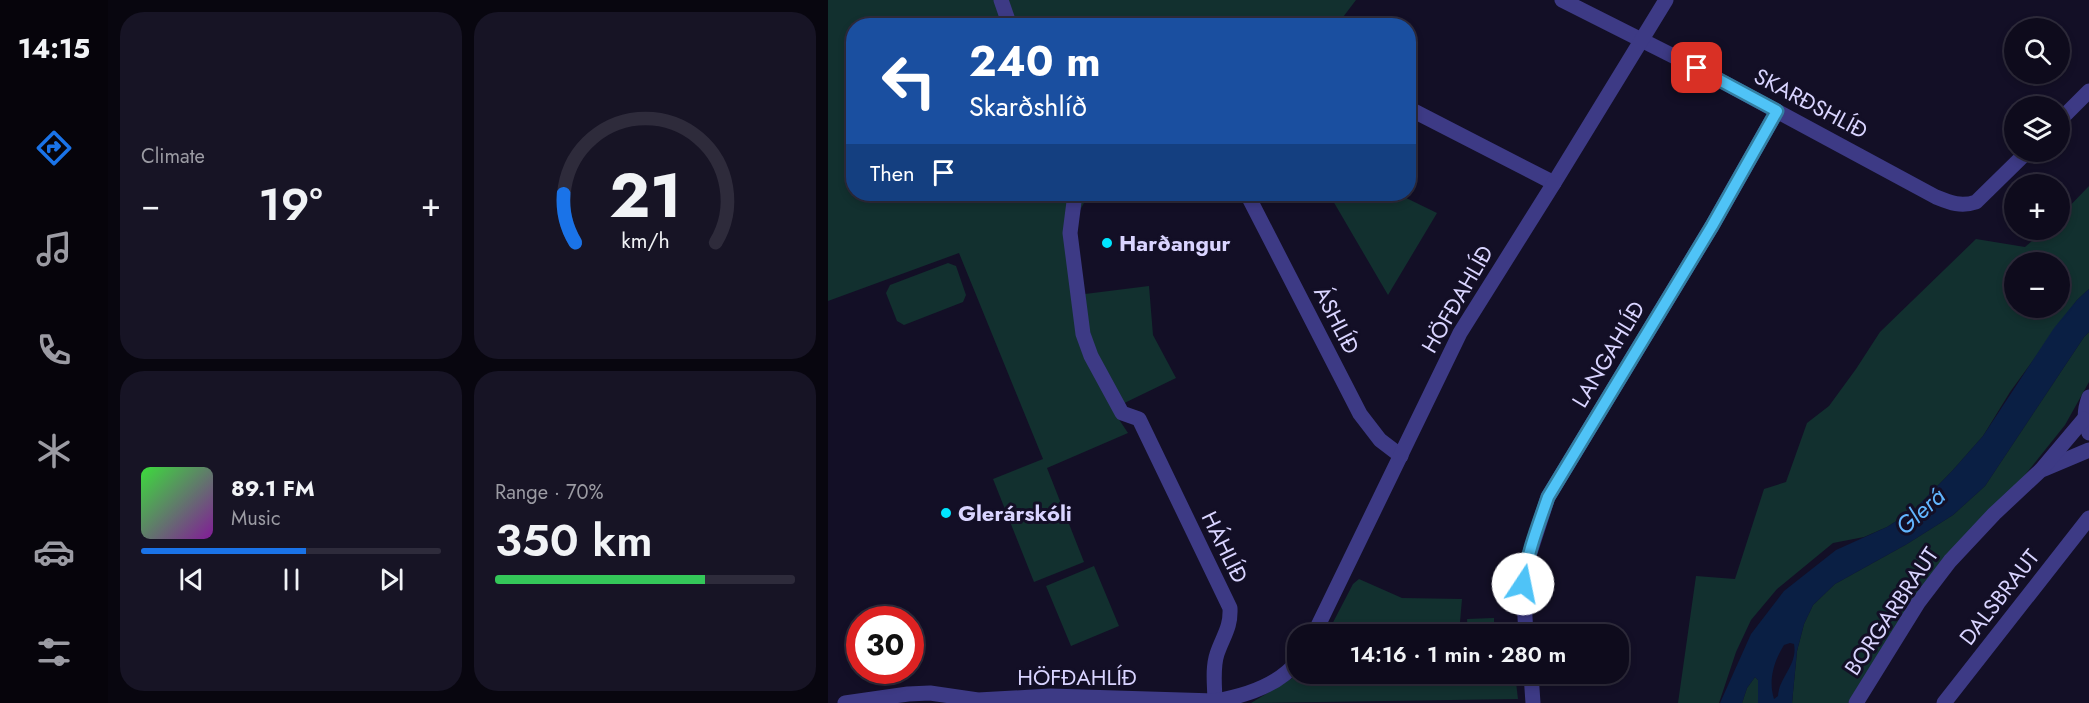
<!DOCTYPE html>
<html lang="en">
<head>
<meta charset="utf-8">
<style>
  :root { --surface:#0e0b1c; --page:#171425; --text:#f1f3f6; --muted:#9b9ba3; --line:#2e2b3b; --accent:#1a73e8 }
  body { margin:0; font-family:Jost,sans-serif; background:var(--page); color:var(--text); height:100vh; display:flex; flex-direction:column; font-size:22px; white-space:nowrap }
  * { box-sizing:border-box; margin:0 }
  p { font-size:20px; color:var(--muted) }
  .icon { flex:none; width:33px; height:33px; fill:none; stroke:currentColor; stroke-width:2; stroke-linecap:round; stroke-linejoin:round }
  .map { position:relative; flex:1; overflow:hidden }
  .drawer { display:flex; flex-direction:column; gap:12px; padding:12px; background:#08060f; width:720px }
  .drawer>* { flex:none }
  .top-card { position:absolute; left:18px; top:18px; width:570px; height:183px; border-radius:24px; box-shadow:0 3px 9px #0003,0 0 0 2px var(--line); background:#1a4fa0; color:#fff; overflow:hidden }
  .buttons { position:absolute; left:1176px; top:18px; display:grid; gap:12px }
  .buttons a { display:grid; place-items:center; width:66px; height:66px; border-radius:50%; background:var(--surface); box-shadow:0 3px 9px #0003,0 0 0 2px var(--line); font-size:30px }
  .speed { position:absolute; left:18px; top:606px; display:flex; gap:12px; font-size:30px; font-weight:700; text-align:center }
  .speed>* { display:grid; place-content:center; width:78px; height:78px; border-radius:50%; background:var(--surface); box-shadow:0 3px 9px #0003,0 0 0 2px var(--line); line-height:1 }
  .speed .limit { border:9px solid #d22; background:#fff; color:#111 }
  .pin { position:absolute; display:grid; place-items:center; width:51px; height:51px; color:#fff; margin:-26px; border-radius:12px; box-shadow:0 3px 9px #0006 }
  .me { position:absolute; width:66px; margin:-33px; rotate:11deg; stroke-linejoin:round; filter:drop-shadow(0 0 4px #0008) }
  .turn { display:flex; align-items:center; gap:21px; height:126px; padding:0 24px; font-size:27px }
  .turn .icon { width:78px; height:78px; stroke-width:2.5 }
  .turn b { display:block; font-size:42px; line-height:51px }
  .then { display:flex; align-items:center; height:57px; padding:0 24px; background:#0003; gap:12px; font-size:22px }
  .big { font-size:45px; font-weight:600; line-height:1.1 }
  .drawer .card { flex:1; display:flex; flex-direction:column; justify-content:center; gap:9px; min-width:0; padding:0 21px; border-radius:24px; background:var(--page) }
  .drawer .dial { align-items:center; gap:0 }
  .dial svg { height:156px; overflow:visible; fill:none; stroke:var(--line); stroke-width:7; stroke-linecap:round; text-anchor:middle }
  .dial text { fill:var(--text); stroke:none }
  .song { display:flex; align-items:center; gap:18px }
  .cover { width:72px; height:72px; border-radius:9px; background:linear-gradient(135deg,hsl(120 70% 55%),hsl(290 70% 35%)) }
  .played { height:6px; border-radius:3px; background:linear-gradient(90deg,var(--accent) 55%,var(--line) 55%) }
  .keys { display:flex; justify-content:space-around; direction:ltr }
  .heat { display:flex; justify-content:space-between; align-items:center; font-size:33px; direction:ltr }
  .charge { height:9px; border-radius:4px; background:linear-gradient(90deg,#34c759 70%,var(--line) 0) }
  .drawer .tiles { flex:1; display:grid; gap:12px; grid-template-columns:repeat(2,1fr) }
  .trip { position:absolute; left:459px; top:624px; width:342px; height:60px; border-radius:24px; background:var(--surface); box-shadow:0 3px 9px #0003,0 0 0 2px var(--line); font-weight:600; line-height:60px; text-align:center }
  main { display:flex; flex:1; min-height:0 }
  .dock { display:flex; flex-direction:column; width:108px; justify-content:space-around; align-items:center; background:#06040b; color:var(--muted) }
  .dock .icon { width:42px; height:42px }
  .dock .current { color:var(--accent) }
  .dock b { font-size:27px; color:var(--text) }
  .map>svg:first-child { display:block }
  .green { fill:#12302f; fill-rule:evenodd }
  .water { fill:#0a1f44; fill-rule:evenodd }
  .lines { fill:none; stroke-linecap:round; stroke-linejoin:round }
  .minor { stroke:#3d3a85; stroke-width:15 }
  .route-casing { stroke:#337fa1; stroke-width:15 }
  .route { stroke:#4fc3f7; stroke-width:10 }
  .poi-dot { fill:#00e5ff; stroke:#130f26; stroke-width:2 }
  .labels { text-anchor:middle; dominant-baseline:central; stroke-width:6; stroke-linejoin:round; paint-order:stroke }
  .street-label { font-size:22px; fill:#d9d4ff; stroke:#130f26 }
  .poi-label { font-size:22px; font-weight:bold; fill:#d9d4ff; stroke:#130f26; text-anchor:start }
  .water-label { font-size:24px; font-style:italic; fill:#62b6ff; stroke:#130f26 }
</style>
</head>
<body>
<main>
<nav class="dock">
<b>14:15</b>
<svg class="icon current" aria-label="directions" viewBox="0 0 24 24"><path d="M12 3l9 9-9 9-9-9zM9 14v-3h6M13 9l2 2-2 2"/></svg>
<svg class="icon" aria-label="music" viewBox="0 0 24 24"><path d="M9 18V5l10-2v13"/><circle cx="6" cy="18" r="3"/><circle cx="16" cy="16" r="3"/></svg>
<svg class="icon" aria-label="phone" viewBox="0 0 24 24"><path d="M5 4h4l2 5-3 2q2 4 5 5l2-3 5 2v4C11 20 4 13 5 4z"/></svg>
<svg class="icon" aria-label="climate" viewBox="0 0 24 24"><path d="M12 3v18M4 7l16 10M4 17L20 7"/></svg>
<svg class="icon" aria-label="car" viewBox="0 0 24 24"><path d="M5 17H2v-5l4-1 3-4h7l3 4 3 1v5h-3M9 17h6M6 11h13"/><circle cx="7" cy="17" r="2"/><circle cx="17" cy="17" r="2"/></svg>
<svg class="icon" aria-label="filters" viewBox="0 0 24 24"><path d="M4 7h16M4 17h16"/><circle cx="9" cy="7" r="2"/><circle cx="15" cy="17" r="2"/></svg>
</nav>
<section class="drawer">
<div class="tiles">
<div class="card"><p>Climate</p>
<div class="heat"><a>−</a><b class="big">19°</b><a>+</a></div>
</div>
<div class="card dial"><svg viewBox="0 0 100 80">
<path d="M14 69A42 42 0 1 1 86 69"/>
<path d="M14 69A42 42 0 0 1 8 44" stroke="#1a73e8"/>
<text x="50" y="56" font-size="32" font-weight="700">21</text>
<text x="50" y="72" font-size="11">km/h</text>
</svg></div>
<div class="card">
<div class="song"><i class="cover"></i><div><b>89.1 FM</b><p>Music</p></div></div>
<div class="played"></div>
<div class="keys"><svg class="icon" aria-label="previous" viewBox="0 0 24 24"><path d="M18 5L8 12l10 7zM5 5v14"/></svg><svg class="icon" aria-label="pause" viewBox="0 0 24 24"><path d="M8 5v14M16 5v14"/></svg><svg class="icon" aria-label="next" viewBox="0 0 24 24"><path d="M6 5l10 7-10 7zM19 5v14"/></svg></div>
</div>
<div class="card"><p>Range · 70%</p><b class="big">350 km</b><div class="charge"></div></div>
</div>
</section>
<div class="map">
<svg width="1261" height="703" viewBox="0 0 1261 703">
  <rect width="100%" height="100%" fill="#130f26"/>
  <g class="green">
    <path d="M0,0H528L509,25L26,26V194H261L246,221L249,295L321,286L325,335L348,378L284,409L300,433L219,468L256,562L206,582L165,479L215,459L131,253L0,301Z"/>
    <path d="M1261,186V289L1249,300L1182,392L1155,436L1125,470L1086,510L1059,527L1036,537L1005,543L949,589L923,620L908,652L891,703H850L868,576L907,579L936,489L958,482L979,423L1001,406L1028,369L1052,332L1148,239L1197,247L1217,230H1232V216ZM1186,262H1232V308H1186Z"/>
    <path d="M501,194H570L609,213L560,295Z"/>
    <path d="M120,263L128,266L138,295L135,302L76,325L69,321L58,293L62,285Z"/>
    <path d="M1261,332V382L1237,425L1038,673L1020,703H964L969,651L976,624L985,605L1007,584L1079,544L1125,515L1157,486L1256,337Z"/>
    <path d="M266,566L291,626L243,646L218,586Z"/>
    <path d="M531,579L574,598L634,599L631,634H499L525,584Z"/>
    <path d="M666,618V634H640L639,619Z"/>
    <path d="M471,674H687L690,699L423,703Z"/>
    <path d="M927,677L930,680V703H914L919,688Z"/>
  </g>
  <path class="water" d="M1261,289V332L1256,337L1157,486L1125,515L1079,544L1007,584L985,605L976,624L969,651L964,703H930V680L927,677L919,688L914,703H892L923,634L956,591L1008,550L1059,527L1086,510L1125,470L1155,436L1226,328L1249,300ZM962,643L966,644C970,665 951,677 950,696L946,699C940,680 946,661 956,645Z"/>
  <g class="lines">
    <g class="minor">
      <path d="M173,0L182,26"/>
      <path d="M734,0L869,68L1108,197C1123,203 1133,207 1148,202L1199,152"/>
      <path d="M580,108L726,183"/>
      <path d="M1232,120L1261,91"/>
      <path d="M247,194L242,233L255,334L263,356L294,413L311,419L402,608C403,628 395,636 389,654C384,669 387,688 387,703"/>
      <path d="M419,194L532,414L552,440L573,456"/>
      <path d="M1261,397C1256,411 1256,420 1261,433"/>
      <path d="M1216,469L1261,450"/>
      <path d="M486,634L632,333L726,183L838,0"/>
      <path d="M698,634L695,584L697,568L720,497L884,226L949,111"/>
      <path d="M703,674L705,703"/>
      <path d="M17,703L80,694L102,693L150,700L222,696L387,701C417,696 450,686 470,661"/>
      <path d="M1028,703L1090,603L1122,561L1166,514L1213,470L1256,419"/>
      <path d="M1116,703L1261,518"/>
    </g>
  </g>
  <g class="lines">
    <defs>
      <path id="route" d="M695,584C699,554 710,526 720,497L884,226L949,111L869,68"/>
    </defs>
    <use href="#route" class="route-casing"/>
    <use href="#route" class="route"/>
  </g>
  <g class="poi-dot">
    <circle cx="279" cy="243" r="6"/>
    <circle cx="118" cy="513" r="6"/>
  </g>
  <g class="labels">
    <g class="street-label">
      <text transform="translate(983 103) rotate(28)">SKARÐSHLÍÐ</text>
      <text transform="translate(629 299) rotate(-60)">HÖFÐAHLÍÐ</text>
      <text transform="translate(509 320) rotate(63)">ÁSHLÍÐ</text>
      <text transform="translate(780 354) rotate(-59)">LANGAHLÍÐ</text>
      <text transform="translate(397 547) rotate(64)">HÁHLÍÐ</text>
      <text transform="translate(1171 597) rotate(-52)">DALSBRAUT</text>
      <text transform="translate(1063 611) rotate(-56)">BORGARBRAUT</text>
      <text x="249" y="677">HÖFÐAHLÍÐ</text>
    </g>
    <g class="poi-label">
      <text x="291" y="243">Harðangur</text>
      <text x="130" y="513">Glerárskóli</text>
    </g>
    <g class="water-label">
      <text transform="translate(1092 511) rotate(-42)">Glerá</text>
    </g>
  </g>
</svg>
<div class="buttons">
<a><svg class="icon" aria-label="search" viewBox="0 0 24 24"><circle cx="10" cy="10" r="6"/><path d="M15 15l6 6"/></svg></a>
<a><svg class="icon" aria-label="layers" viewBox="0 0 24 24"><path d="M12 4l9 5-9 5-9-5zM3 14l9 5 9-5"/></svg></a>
<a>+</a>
<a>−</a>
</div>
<div class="speed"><div class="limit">30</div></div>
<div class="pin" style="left:869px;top:68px;background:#d93025"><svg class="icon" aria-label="arrive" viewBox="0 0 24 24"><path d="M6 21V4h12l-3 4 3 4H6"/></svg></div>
<svg class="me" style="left:695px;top:584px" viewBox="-20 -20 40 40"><circle r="19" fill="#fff"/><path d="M0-13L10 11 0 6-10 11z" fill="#4fc3f7"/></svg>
<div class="trip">14:16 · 1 min · 280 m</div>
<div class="top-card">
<div class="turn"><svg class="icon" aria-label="left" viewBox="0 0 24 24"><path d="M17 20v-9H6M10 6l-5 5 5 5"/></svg><div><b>240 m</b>Skarðshlíð</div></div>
<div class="then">Then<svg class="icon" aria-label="arrive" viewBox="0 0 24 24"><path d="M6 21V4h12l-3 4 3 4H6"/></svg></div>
</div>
</div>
</main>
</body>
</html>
